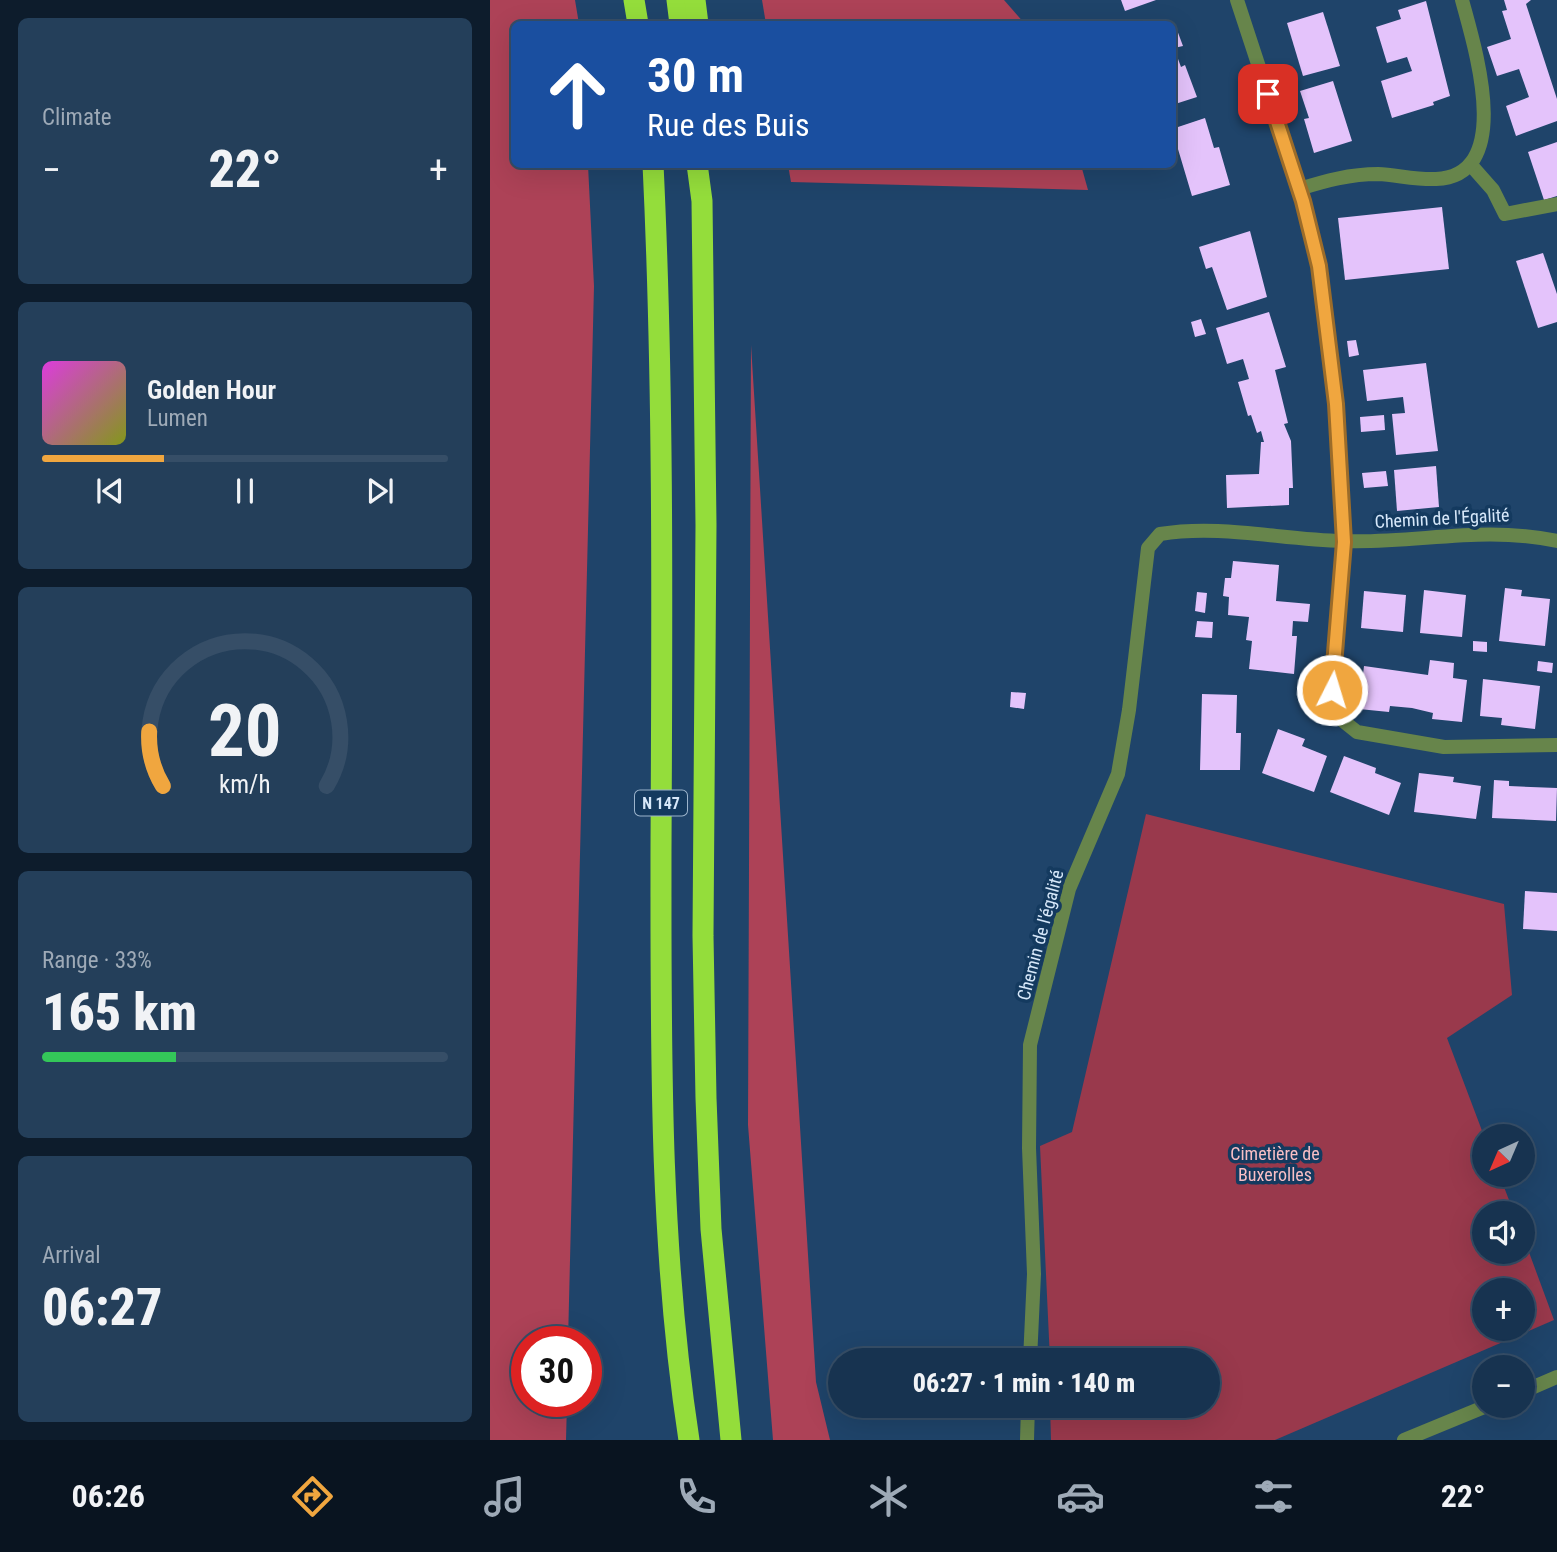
<!DOCTYPE html>
<html lang="en">
<head>
<meta charset="utf-8">
<style>
  :root { --surface:#173350; --page:#243f5a; --text:#f1f3f6; --muted:#9eaab7; --line:#364e67; --accent:#f0a63f }
  body { margin:0; font-family:"Roboto Condensed",sans-serif; background:var(--page); color:var(--text); height:100vh; display:flex; flex-direction:column; font-size:26px; white-space:nowrap }
  * { box-sizing:border-box; margin:0 }
  p { font-size:23px; color:var(--muted) }
  .icon { flex:none; width:38px; height:38px; fill:none; stroke:currentColor; stroke-width:2; stroke-linecap:round; stroke-linejoin:round }
  .map { position:relative; flex:1; overflow:hidden }
  .sheet { display:flex; flex-direction:column; gap:18px; padding:18px; background:#0d1c2c; width:490px }
  .sheet>* { flex:none }
  .guide { position:absolute; left:21px; top:21px; width:665px; height:147px; border-radius:10px; box-shadow:0 7px 28px #0002,0 0 0 2px var(--line); background:#1a4fa0; color:#fff; overflow:hidden }
  .needle { width:46px; rotate:224deg }
  .tools { position:absolute; left:982px; top:1124px; display:grid; gap:14px }
  .tools a { display:grid; place-items:center; width:63px; height:63px; border-radius:50%; background:var(--surface); box-shadow:0 7px 28px #0002,0 0 0 2px var(--line); font-size:35px }
  .speed { position:absolute; left:21px; top:1326px; display:flex; gap:14px; font-size:35px; font-weight:700; text-align:center }
  .speed>* { display:grid; place-content:center; width:91px; height:91px; border-radius:50%; background:var(--surface); box-shadow:0 7px 28px #0002,0 0 0 2px var(--line); line-height:1 }
  .speed .limit { border:10px solid #d22; background:#fff; color:#111 }
  .pin { position:absolute; display:grid; place-items:center; width:60px; height:60px; color:#fff; margin:-30px; border-radius:14px; box-shadow:0 4px 10px #0006 }
  .me { position:absolute; width:77px; margin:-38px; rotate:5deg; stroke-linejoin:round; filter:drop-shadow(0 0 5px #0008) }
  .turn { display:flex; align-items:center; gap:24px; height:147px; padding:0 21px; font-size:32px }
  .turn .icon { width:91px; height:91px; stroke-width:2.5 }
  .turn b { display:block; font-size:49px; line-height:60px }
  .big { font-size:52px; font-weight:800; line-height:1.1 }
  .sheet .tile { flex:1; display:flex; flex-direction:column; justify-content:center; gap:10px; min-width:0; padding:0 24px; border-radius:10px; background:var(--page) }
  .sheet .dial { align-items:center; gap:0 }
  .dial svg { height:182px; overflow:visible; fill:none; stroke:var(--line); stroke-width:7; stroke-linecap:round; text-anchor:middle }
  .dial text { fill:var(--text); stroke:none }
  .song { display:flex; align-items:center; gap:21px }
  .cover { width:84px; height:84px; border-radius:10px; background:linear-gradient(135deg,hsl(300 70% 55%),hsl(70 70% 35%)) }
  .played { height:7px; border-radius:4px; background:linear-gradient(90deg,var(--accent) 30%,var(--line) 30%) }
  .keys { display:flex; justify-content:space-around; direction:ltr }
  .heat { display:flex; justify-content:space-between; align-items:center; font-size:38px; direction:ltr }
  .charge { height:10px; border-radius:5px; background:linear-gradient(90deg,#34c759 33%,var(--line) 0) }
  .trip { position:absolute; left:338px; top:1348px; width:392px; height:70px; border-radius:35px; background:var(--surface); box-shadow:0 7px 28px #0002,0 0 0 2px var(--line); font-weight:800; line-height:70px; text-align:center }
  .tab-bar { display:flex; height:112px; justify-content:space-around; align-items:center; background:#091420; color:var(--muted) }
  .tab-bar .icon { width:49px; height:49px }
  .tab-bar .current { color:var(--accent) }
  .tab-bar b { font-size:32px; color:var(--text) }
  main { display:flex; flex:1; min-height:0 }
  .map>svg:first-child { display:block }
  .green { fill:#99394c; fill-rule:evenodd }
  .forest { fill:#ad4257 }
  .building { fill:#e4c3fb }
  .lines { fill:none; stroke-linecap:round; stroke-linejoin:round }
  .street { stroke:#67854b; stroke-width:14 }
  .highway { stroke:#94dd3b; stroke-width:21 }
  .route-casing { stroke:#9c6c29; stroke-width:18 }
  .route { stroke:#f0a63f; stroke-width:12 }
  .labels { text-anchor:middle; dominant-baseline:central; stroke-width:7; stroke-linejoin:round; paint-order:stroke }
  .shield { fill:#143a5f; stroke:#9cb4cc; stroke-width:2 }
  .shield-label { font-size:16px; font-weight:bold; fill:#d7e8fa }
  .street-label { font-size:18px; fill:#d7e8fa; stroke:#143a5f }
  .park-label { font-size:18px; fill:#f9bfc5; stroke:#143a5f }
</style>
</head>
<body>
<main>
<section class="sheet">
<div class="tile"><p>Climate</p>
<div class="heat"><a>−</a><b class="big">22°</b><a>+</a></div>
</div>
<div class="tile">
<div class="song"><i class="cover"></i><div><b>Golden Hour</b><p>Lumen</p></div></div>
<div class="played"></div>
<div class="keys"><svg class="icon" aria-label="previous" viewBox="0 0 24 24"><path d="M18 5L8 12l10 7zM5 5v14"/></svg><svg class="icon" aria-label="pause" viewBox="0 0 24 24"><path d="M8 5v14M16 5v14"/></svg><svg class="icon" aria-label="next" viewBox="0 0 24 24"><path d="M6 5l10 7-10 7zM19 5v14"/></svg></div>
</div>
<div class="tile dial"><svg viewBox="0 0 100 80">
<path d="M14 69A42 42 0 1 1 86 69"/>
<path d="M14 69A42 42 0 0 1 8 45" stroke="#f0a63f"/>
<text x="50" y="56" font-size="32" font-weight="700">20</text>
<text x="50" y="72" font-size="11">km/h</text>
</svg></div>
<div class="tile"><p>Range · 33%</p><b class="big">165 km</b><div class="charge"></div></div>
<div class="tile"><p>Arrival</p><b class="big">06:27</b></div>
</section>
<div class="map">
<svg width="1067" height="1440" viewBox="0 0 1067 1440">
  <rect width="100%" height="100%" fill="#1f446a"/>
  <path class="green" d="M656,814L1014,904L1022,995L957,1038L994,1136V1174H1009L1024,1213H994V1251H1032L1033,1236L1064,1320L785,1440H561L560,1405H718V1360H560L550,1146L582,1132ZM994,1290H1032V1328H994Z"/>
  <g class="forest">
    <path d="M0,0H85L89,24H24V164L98,165L104,286L78,1342H37V1402H77L76,1440H0Z"/>
    <path d="M272,0H514L535,24H276Z"/>
    <path d="M298,165H591L598,190L301,182Z"/>
    <path d="M261,345L326,1382L340,1440H283L258,1125Z"/>
  </g>
  <g class="building">
    <path d="M631,0H666L635,11Z"/>
    <path d="M1014,0H1041L1036,4L1067,99V121L1026,136L1016,106L1039,97L1029,69L1007,76L997,47L1021,39L1012,11L1017,10Z"/>
    <path d="M936,1L960,96L943,102L944,105L902,118L891,81L922,71L917,57L897,63L886,27L911,19L908,10Z"/>
    <path d="M833,12L850,66L813,76L797,23Z"/>
    <path d="M687,30L693,46L684,48L691,67L695,65L707,97L682,105V32Z"/>
    <path d="M843,81L862,141L824,153L814,119L819,118L810,91Z"/>
    <path d="M715,118L724,148L729,147L740,185L702,196L682,129Z"/>
    <path d="M1067,142V196L1054,200L1038,152Z"/>
    <path d="M952,207L959,269L855,280L848,218Z"/>
    <path d="M760,231L777,297L737,310L722,267L716,269L709,247Z"/>
    <path d="M1053,253L1067,294V322L1048,328L1026,261Z"/>
    <path d="M779,312L796,367L785,370L798,423L794,424L801,441L803,488H799V505L737,508L736,475L769,474L771,442H774L771,431L767,433L761,415L758,416L748,382L759,379L753,359L737,364L726,328Z"/>
    <path d="M711,319L716,334L705,337L701,322Z"/>
    <path d="M866,340L869,355L859,357L857,341Z"/>
    <path d="M936,363L948,451L906,455L902,414L915,413L913,397L877,401L873,370Z"/>
    <path d="M894,415L895,430L871,432L870,417Z"/>
    <path d="M946,466L949,507L907,511L904,470Z"/>
    <path d="M896,471L898,486L874,488L872,473Z"/>
    <path d="M743,561L789,565L786,601L820,604L818,622L803,621L802,636H807L804,674L759,669L762,641L756,640L759,617L738,615L739,597L733,596L735,578H741Z"/>
    <path d="M1015,588L1032,590L1031,596L1060,599L1055,646L1009,641Z"/>
    <path d="M934,590L976,595L972,637L930,633Z"/>
    <path d="M874,591L916,595L913,632L871,628Z"/>
    <path d="M707,592L717,593L715,613L705,611Z"/>
    <path d="M707,621L723,622L722,638L705,637Z"/>
    <path d="M983,641L997,642V652L983,651Z"/>
    <path d="M940,660L964,663L963,678L977,680L972,722L942,719L943,713L922,708L900,706L899,712L869,709L874,666L938,675Z"/>
    <path d="M1048,661L1063,663L1062,673L1047,671Z"/>
    <path d="M993,679L1050,686L1045,729L1011,725L1012,718L990,716Z"/>
    <path d="M521,692L536,693L534,709L520,707Z"/>
    <path d="M712,694L747,695L746,733H751L750,770H710Z"/>
    <path d="M788,729L815,739L812,746L837,756L824,792L772,773Z"/>
    <path d="M854,756L886,768L885,773L911,783L899,815L840,792Z"/>
    <path d="M929,773L964,777L963,782L991,786L986,819L924,812Z"/>
    <path d="M1004,780L1019,781V786L1067,788L1066,821L1002,818Z"/>
    <path d="M1035,891L1067,893V931L1033,929Z"/>
  </g>
  <g class="lines">
    <g class="street">
      <path d="M747,0L813,201L829,266L847,404L854,542L842,690L847,716L867,732L954,747L1067,745"/>
      <path d="M980,164L1003,190L1015,214L1067,204"/>
      <path d="M809,189C835,181 860,174 888,174C907,175 927,180 946,179C1026,176 984,45 972,0"/>
      <path d="M540,1360L544,1274L539,1148L540,1045L579,889L628,774L639,710L658,548L670,534C731,524 792,540 853,541C927,544 991,525 1067,541"/>
      <path d="M1032,1392L1067,1377"/>
      <path d="M537,1440L538,1405"/>
      <path d="M914,1440L999,1405"/>
    </g>
    <g class="highway">
      <path d="M144,0L148,24"/>
      <path d="M187,0L190,24"/>
      <path d="M205,0L208,24"/>
      <path d="M163,164C174,393 172,622 171,851C171,1047 169,1245 199,1440"/>
      <path d="M207,164L212,201L216,525L213,936L216,1098L221,1229L241,1440"/>
    </g>
  </g>
  <g class="lines">
    <defs>
      <path id="route" d="M778,94L813,201L829,266L846,404L854,542L842,690"/>
    </defs>
    <use href="#route" class="route-casing"/>
    <use href="#route" class="route"/>
  </g>
  <g class="labels">
    <rect class="shield" x="145" y="790.5" width="52" height="25" rx="5"/>
    <g class="shield-label">
      <text x="171" y="803">N 147</text>
    </g>
    <g class="street-label">
      <text transform="translate(952 518) rotate(-3)">Chemin de l'Égalité</text>
      <text transform="translate(550 935) rotate(-75)">Chemin de l'égalité</text>
    </g>
    <g class="park-label">
      <text x="785" y="1153">Cimetière de<tspan x="785" dy="21">Buxerolles</tspan></text>
    </g>
  </g>
</svg>
<div class="tools">
<a><svg class="needle" viewBox="-14 -14 28 28"><path d="M0-13l5 13h-10z" fill="#e53935"/><path d="M0 13l5-13h-10z" fill="#9eaab7"/></svg></a>
<a><svg class="icon" aria-label="sound" viewBox="0 0 24 24"><path d="M4 9h4l5-4v14l-5-4H4zM17 9q2 3 0 6"/></svg></a>
<a>+</a>
<a>−</a>
</div>
<div class="speed"><div class="limit">30</div></div>
<div class="pin" style="left:778px;top:94px;background:#d93025"><svg class="icon" aria-label="arrive" viewBox="0 0 24 24"><path d="M6 21V4h12l-3 4 3 4H6"/></svg></div>
<svg class="me" style="left:842px;top:690px" viewBox="-20 -20 40 40"><circle r="17" fill="#f0a63f" stroke="#fff" stroke-width="3"/><path d="M0-11L8 9 0 5-8 9z" fill="#fff"/></svg>
<div class="trip">06:27 · 1 min · 140 m</div>
<div class="guide">
<div class="turn"><svg class="icon" aria-label="ahead" viewBox="0 0 24 24"><path d="M12 20V5M6 11l6-6 6 6"/></svg><div><b>30 m</b>Rue des Buis</div></div>
</div>
</div>
</main>
<nav class="tab-bar">
<b>06:26</b>
<svg class="icon current" aria-label="directions" viewBox="0 0 24 24"><path d="M12 3l9 9-9 9-9-9zM9 14v-3h6M13 9l2 2-2 2"/></svg>
<svg class="icon" aria-label="music" viewBox="0 0 24 24"><path d="M9 18V5l10-2v13"/><circle cx="6" cy="18" r="3"/><circle cx="16" cy="16" r="3"/></svg>
<svg class="icon" aria-label="phone" viewBox="0 0 24 24"><path d="M5 4h4l2 5-3 2q2 4 5 5l2-3 5 2v4C11 20 4 13 5 4z"/></svg>
<svg class="icon" aria-label="climate" viewBox="0 0 24 24"><path d="M12 3v18M4 7l16 10M4 17L20 7"/></svg>
<svg class="icon" aria-label="car" viewBox="0 0 24 24"><path d="M5 17H2v-5l4-1 3-4h7l3 4 3 1v5h-3M9 17h6M6 11h13"/><circle cx="7" cy="17" r="2"/><circle cx="17" cy="17" r="2"/></svg>
<svg class="icon" aria-label="filters" viewBox="0 0 24 24"><path d="M4 7h16M4 17h16"/><circle cx="9" cy="7" r="2"/><circle cx="15" cy="17" r="2"/></svg>
<b>22°</b>
</nav>
</body>
</html>
